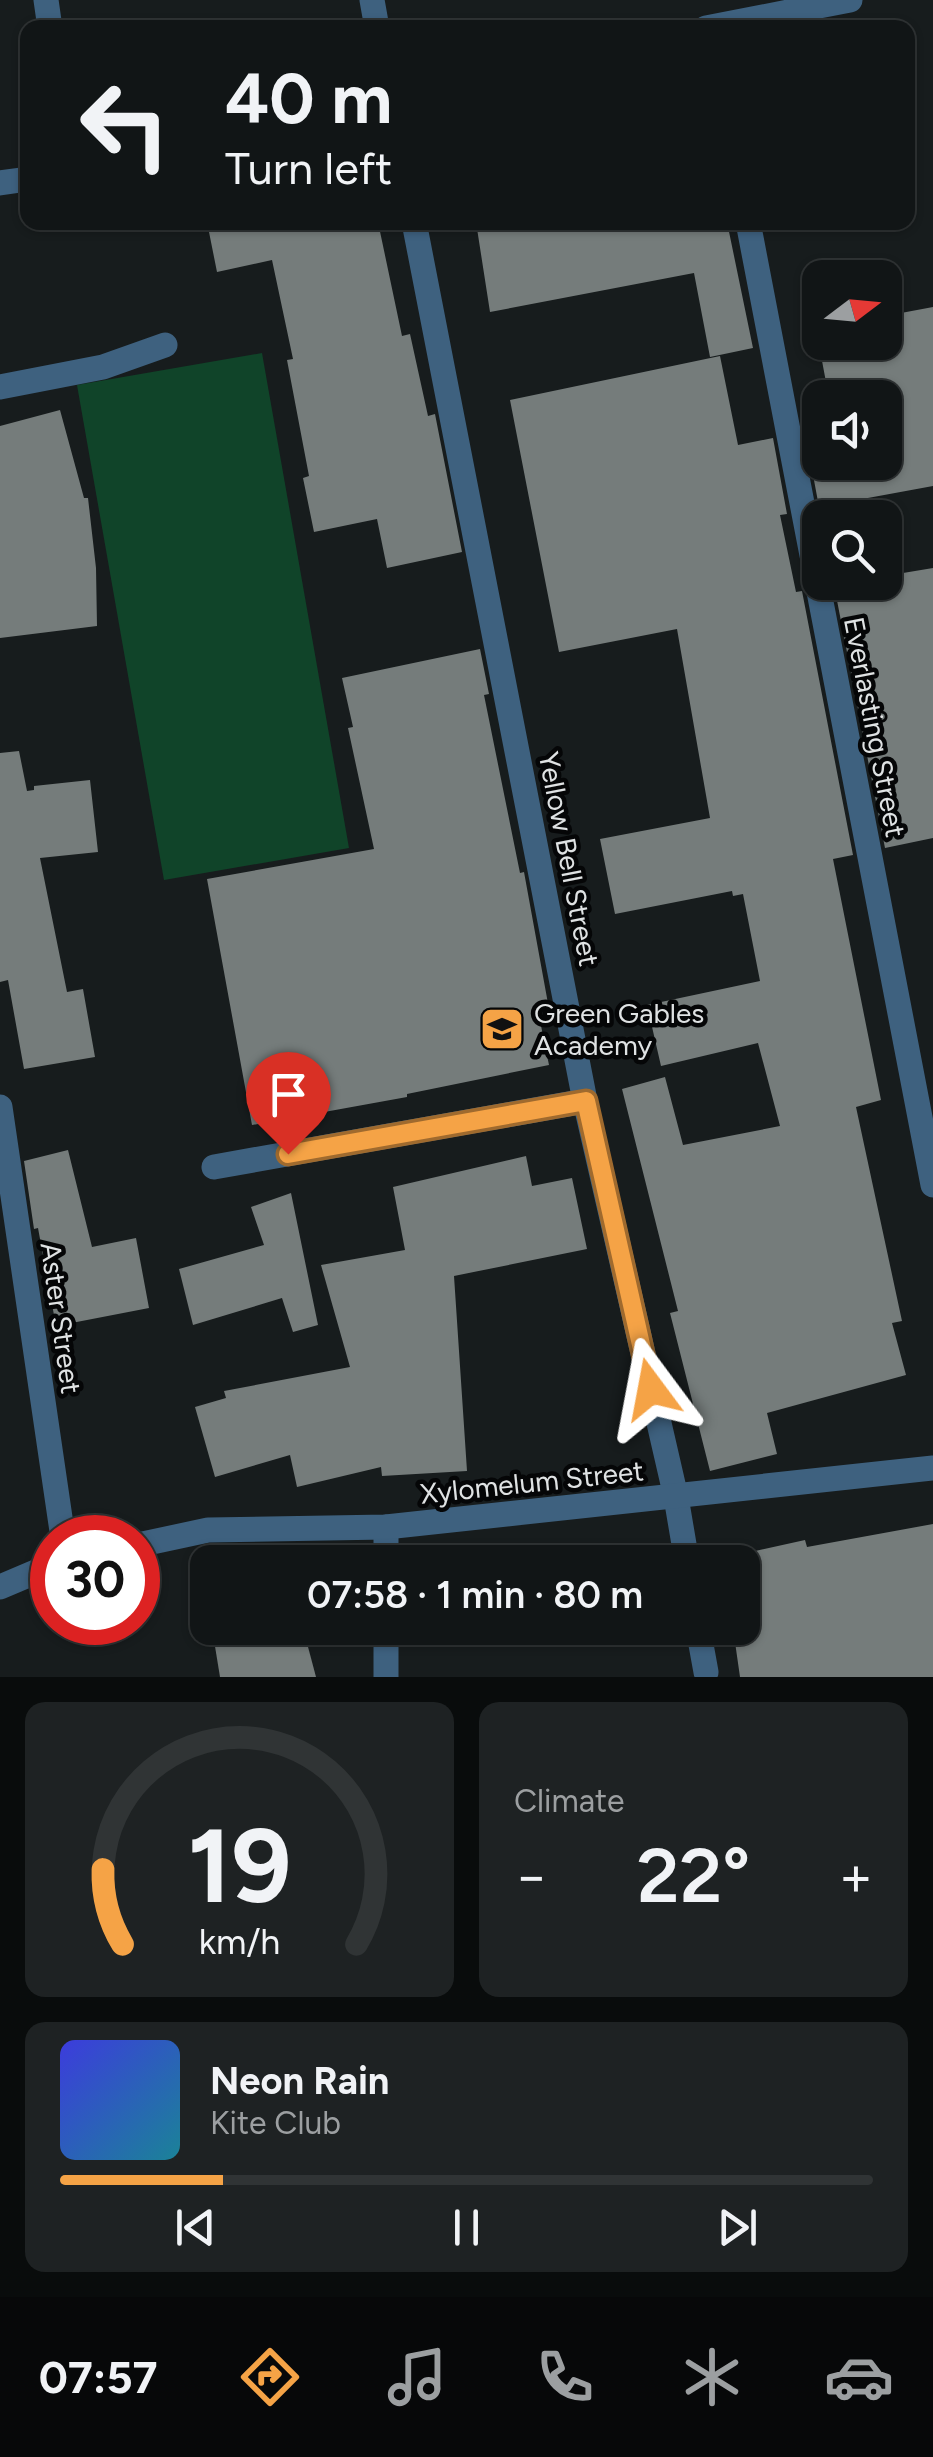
<!DOCTYPE html>
<html lang="en">
<head>
<meta charset="utf-8">
<style>
  :root { --surface:#111516; --page:#1e2223; --text:#f1f3f6; --muted:#9c9fa1; --line:#303435; --accent:#f5a346 }
  body { margin:0; font-family:Figtree,sans-serif; background:var(--page); color:var(--text); height:100vh; display:flex; flex-direction:column; font-size:38px; white-space:nowrap }
  * { box-sizing:border-box; margin:0 }
  p { font-size:32px; color:var(--muted) }
  .icon { flex:none; width:55px; height:55px; fill:none; stroke:currentColor; stroke-width:2; stroke-linecap:round; stroke-linejoin:round }
  .map { position:relative; height:1677px; overflow:hidden }
  .drawer { display:flex; flex-direction:column; gap:25px; padding:25px; background:#090c0c; flex:1 }
  .drawer>* { flex:none }
  .hud { position:absolute; left:20px; top:20px; width:895px; height:210px; border-radius:20px; box-shadow:0 2px 8px #0004,0 0 0 2px var(--line); background:#111516; color:var(--text); overflow:hidden }
  .needle { width:65px; rotate:74deg }
  .buttons { position:absolute; left:802px; top:260px; display:grid; gap:20px }
  .buttons a { display:grid; place-items:center; width:100px; height:100px; border-radius:20px; background:var(--surface); box-shadow:0 2px 8px #0004,0 0 0 2px var(--line); font-size:50px }
  .speed { position:absolute; left:30px; top:1515px; display:flex; gap:20px; font-size:50px; font-weight:700; text-align:center }
  .speed>* { display:grid; place-content:center; width:130px; height:130px; border-radius:50%; background:var(--surface); box-shadow:0 2px 8px #0004,0 0 0 2px var(--line); line-height:1 }
  .speed .limit { border:15px solid #d22; background:#fff; color:#111 }
  .pin { position:absolute; display:grid; place-items:center; width:85px; height:85px; color:#fff; margin:-102px -42px; border-radius:50% 50% 50% 0; rotate:-45deg; box-shadow:0 0 10px #0007 }
  .pin .icon { rotate:45deg }
  .me { position:absolute; width:110px; margin:-55px; rotate:347deg; stroke-linejoin:round; filter:drop-shadow(0 0 8px #0008) }
  .turn { display:flex; align-items:center; gap:35px; height:210px; padding:0 40px; font-size:45px }
  .turn .icon { width:130px; height:130px; stroke-width:2.5 }
  .turn b { display:block; font-size:70px; line-height:85px }
  .big { font-size:75px; font-weight:600; line-height:1.1 }
  .drawer .widget { flex:1; display:flex; flex-direction:column; justify-content:center; gap:15px; min-width:0; padding:0 35px; border-radius:20px; background:var(--page) }
  .drawer .dial { align-items:center; gap:0 }
  .dial svg { height:260px; overflow:visible; fill:none; stroke:var(--line); stroke-width:7; stroke-linecap:round; text-anchor:middle }
  .dial text { fill:var(--text); stroke:none }
  .song { display:flex; align-items:center; gap:30px }
  .cover { width:120px; height:120px; border-radius:15px; background:linear-gradient(135deg,hsl(240 70% 55%),hsl(190 70% 35%)) }
  .played { height:10px; border-radius:5px; background:linear-gradient(90deg,var(--accent) 20%,var(--line) 20%) }
  .keys { display:flex; justify-content:space-around; direction:ltr }
  .heat { display:flex; justify-content:space-between; align-items:center; font-size:55px; direction:ltr }
  .drawer .tiles { flex:1; display:grid; gap:25px; grid-template-columns:1fr 1fr }
  .widget:last-child { grid-column:span 2 }
  .trip { position:absolute; left:190px; top:1545px; width:570px; height:100px; border-radius:20px; background:var(--surface); box-shadow:0 2px 8px #0004,0 0 0 2px var(--line); font-weight:600; line-height:100px; text-align:center }
  .dock { display:flex; height:160px; justify-content:space-around; align-items:center; background:#070809; color:var(--muted) }
  .dock .icon { width:70px; height:70px }
  .dock .on { color:var(--accent) }
  .dock b { font-size:45px; color:var(--text) }
  .map>svg:first-child { display:block }
  .green { fill:#104429 }
  .building { fill:#757c7b }
  .lines { fill:none; stroke-linecap:round; stroke-linejoin:round }
  .street { stroke:#3e617f; stroke-width:25 }
  .route-casing { stroke:#9f6a2e; stroke-width:25 }
  .route { stroke:#f5a346; stroke-width:18 }
  .labels { text-anchor:middle; dominant-baseline:central; stroke-width:9; stroke-linejoin:round; paint-order:stroke }
  .street-label { font-size:28px; fill:#dfe2e3; stroke:#050607 }
  .poi-label { font-size:28px; fill:#dfe2e3; stroke:#050607; text-anchor:start }
</style>
</head>
<body>
<div class="map">
<svg width="933" height="1677" viewBox="0 0 933 1677">
  <rect width="100%" height="100%" fill="#171c1d"/>
  <path class="green" d="M262,353L349,848L164,880L77,385Z"/>
  <g class="building">
    <path d="M207,222H378L402,336L410,334L428,416L435,414L462,552L387,568L377,519L314,532L303,478L309,476L287,360L293,359L272,260L217,272Z"/>
    <path d="M476,222H727L753,348L710,357L694,273L490,312Z"/>
    <path d="M933,307V486L819,507L805,432L820,429V462H885V398H829L816,329L820,328V342H885V316Z"/>
    <path d="M720,356L738,445L773,438L787,514L780,515L796,592L802,591L853,855L833,859L881,1100L856,1107L902,1321L892,1323L906,1375L767,1413L777,1454L710,1471L670,1313L678,1311L622,1089L665,1077L683,1145L780,1126L758,1043L661,1066L647,1005L760,981L743,894L733,896L732,891L615,914L600,839L710,818L677,629L559,652L510,400Z"/>
    <path d="M60,410L84,498H88L96,568L97,626L0,638V426Z"/>
    <path d="M933,568V838L885,848L834,585L885,582V576Z"/>
    <path d="M480,649L489,694L484,695L520,873L524,872L549,1009L538,1011L549,1065L407,1094V1097L252,1125L207,879L374,849L348,728L353,727L342,678Z"/>
    <path d="M19,751L27,791L34,790V786L90,780L98,852L40,858L67,992L83,989L95,1057L24,1069L8,980L0,982V753Z"/>
    <path d="M68,1150L92,1247L136,1238L149,1308L56,1326L38,1228L34,1229L24,1161Z"/>
    <path d="M526,1156L532,1186L572,1178L587,1249L454,1276L467,1471L382,1476L381,1467L297,1487L290,1455L215,1477L195,1407L226,1398L224,1391L350,1367L321,1265L405,1250L393,1187Z"/>
    <path d="M291,1193L318,1325L293,1332L282,1298L193,1325L179,1269L264,1245L251,1207Z"/>
    <path d="M933,1524V1677H740L734,1635L742,1634V1554L805,1540L807,1547Z"/>
    <path d="M227,1552L282,1553L285,1562H221Z"/>
    <path d="M212,1628H303L316,1677H220Z"/>
  </g>
  <g class="lines">
    <g class="street">
      <path d="M46,0L50,28"/>
      <path d="M372,0L377,28"/>
      <path d="M706,28L850,0"/>
      <path d="M0,183L28,179"/>
      <path d="M414,222L585,1101L676,1497L687,1562"/>
      <path d="M748,222L933,1185"/>
      <path d="M0,387L103,367L165,345"/>
      <path d="M0,1107L63,1538"/>
      <path d="M214,1167L585,1101"/>
      <path d="M386,1527V1562"/>
      <path d="M138,1545L208,1530L386,1527L933,1468"/>
      <path d="M0,1587L52,1565"/>
      <path d="M386,1628V1677"/>
      <path d="M698,1628L706,1672"/>
    </g>
  </g>
  <g class="lines">
    <defs>
      <path id="route" d="M288,1154L586,1101L651,1389"/>
    </defs>
    <use href="#route" class="route-casing"/>
    <use href="#route" class="route"/>
  </g>
  <defs>
    <symbol id="school-square" viewBox="-11 -11 22 22"><rect x="-9" y="-9" width="18" height="18" rx="4" fill="#f5a346" stroke="#050607"/><path d="M0-5L7-2L0 1L-7-2ZM-4 1L0 2.5L4 1V4Q0 6-4 4Z" fill="#111"/></symbol>
  </defs>
  <g fill-rule="evenodd">
    <use href="#school-square" x="477" y="1004" width="50" height="50"/>
  </g>
  <g class="labels">
    <g class="street-label">
      <text transform="translate(875 727) rotate(79)">Everlasting Street</text>
      <text transform="translate(569 859) rotate(79)">Yellow Bell Street</text>
      <text transform="translate(61 1318) rotate(82)">Aster Street</text>
      <text transform="translate(532 1482) rotate(-6)">Xylomelum Street</text>
    </g>
    <g class="poi-label">
      <text x="534" y="1013">Green Gables<tspan x="534" dy="32">Academy</tspan></text>
    </g>
  </g>
</svg>
<div class="buttons">
<a><svg class="needle" viewBox="-14 -14 28 28"><path d="M0-13l5 13h-10z" fill="#e53935"/><path d="M0 13l5-13h-10z" fill="#9c9fa1"/></svg></a>
<a><svg class="icon" aria-label="sound" viewBox="0 0 24 24"><path d="M4 9h4l5-4v14l-5-4H4zM17 9q2 3 0 6"/></svg></a>
<a><svg class="icon" aria-label="search" viewBox="0 0 24 24"><circle cx="10" cy="10" r="6"/><path d="M15 15l6 6"/></svg></a>
</div>
<div class="speed"><div class="limit">30</div></div>
<div class="pin" style="left:288px;top:1154px;background:#d93025"><svg class="icon" aria-label="arrive" viewBox="0 0 24 24"><path d="M6 21V4h12l-3 4 3 4H6"/></svg></div>
<svg class="me" style="left:651px;top:1389px" viewBox="-20 -20 40 40"><path d="M0-17L14 15 0 8-14 15z" fill="#f5a346" stroke="#fff" stroke-width="4"/></svg>
<div class="trip">07:58 · 1 min · 80 m</div>
<div class="hud">
<div class="turn"><svg class="icon" aria-label="left" viewBox="0 0 24 24"><path d="M17 20v-9H6M10 6l-5 5 5 5"/></svg><div><b>40 m</b>Turn left</div></div>
</div>
</div>
<section class="drawer">
<div class="tiles">
<div class="widget dial"><svg viewBox="0 0 100 80">
<path d="M14 69A42 42 0 1 1 86 69"/>
<path d="M14 69A42 42 0 0 1 8 46" stroke="#f5a346"/>
<text x="50" y="56" font-size="32" font-weight="700">19</text>
<text x="50" y="72" font-size="11">km/h</text>
</svg></div>
<div class="widget"><p>Climate</p>
<div class="heat"><a>−</a><b class="big">22°</b><a>+</a></div>
</div>
<div class="widget">
<div class="song"><i class="cover"></i><div><b>Neon Rain</b><p>Kite Club</p></div></div>
<div class="played"></div>
<div class="keys"><svg class="icon" aria-label="previous" viewBox="0 0 24 24"><path d="M18 5L8 12l10 7zM5 5v14"/></svg><svg class="icon" aria-label="pause" viewBox="0 0 24 24"><path d="M8 5v14M16 5v14"/></svg><svg class="icon" aria-label="next" viewBox="0 0 24 24"><path d="M6 5l10 7-10 7zM19 5v14"/></svg></div>
</div>
</div>
</section>
<nav class="dock">
<b>07:57</b>
<svg class="icon on" aria-label="directions" viewBox="0 0 24 24"><path d="M12 3l9 9-9 9-9-9zM9 14v-3h6M13 9l2 2-2 2"/></svg>
<svg class="icon" aria-label="music" viewBox="0 0 24 24"><path d="M9 18V5l10-2v13"/><circle cx="6" cy="18" r="3"/><circle cx="16" cy="16" r="3"/></svg>
<svg class="icon" aria-label="phone" viewBox="0 0 24 24"><path d="M5 4h4l2 5-3 2q2 4 5 5l2-3 5 2v4C11 20 4 13 5 4z"/></svg>
<svg class="icon" aria-label="climate" viewBox="0 0 24 24"><path d="M12 3v18M4 7l16 10M4 17L20 7"/></svg>
<svg class="icon" aria-label="car" viewBox="0 0 24 24"><path d="M5 17H2v-5l4-1 3-4h7l3 4 3 1v5h-3M9 17h6M6 11h13"/><circle cx="7" cy="17" r="2"/><circle cx="17" cy="17" r="2"/></svg>
</nav>
</body>
</html>
